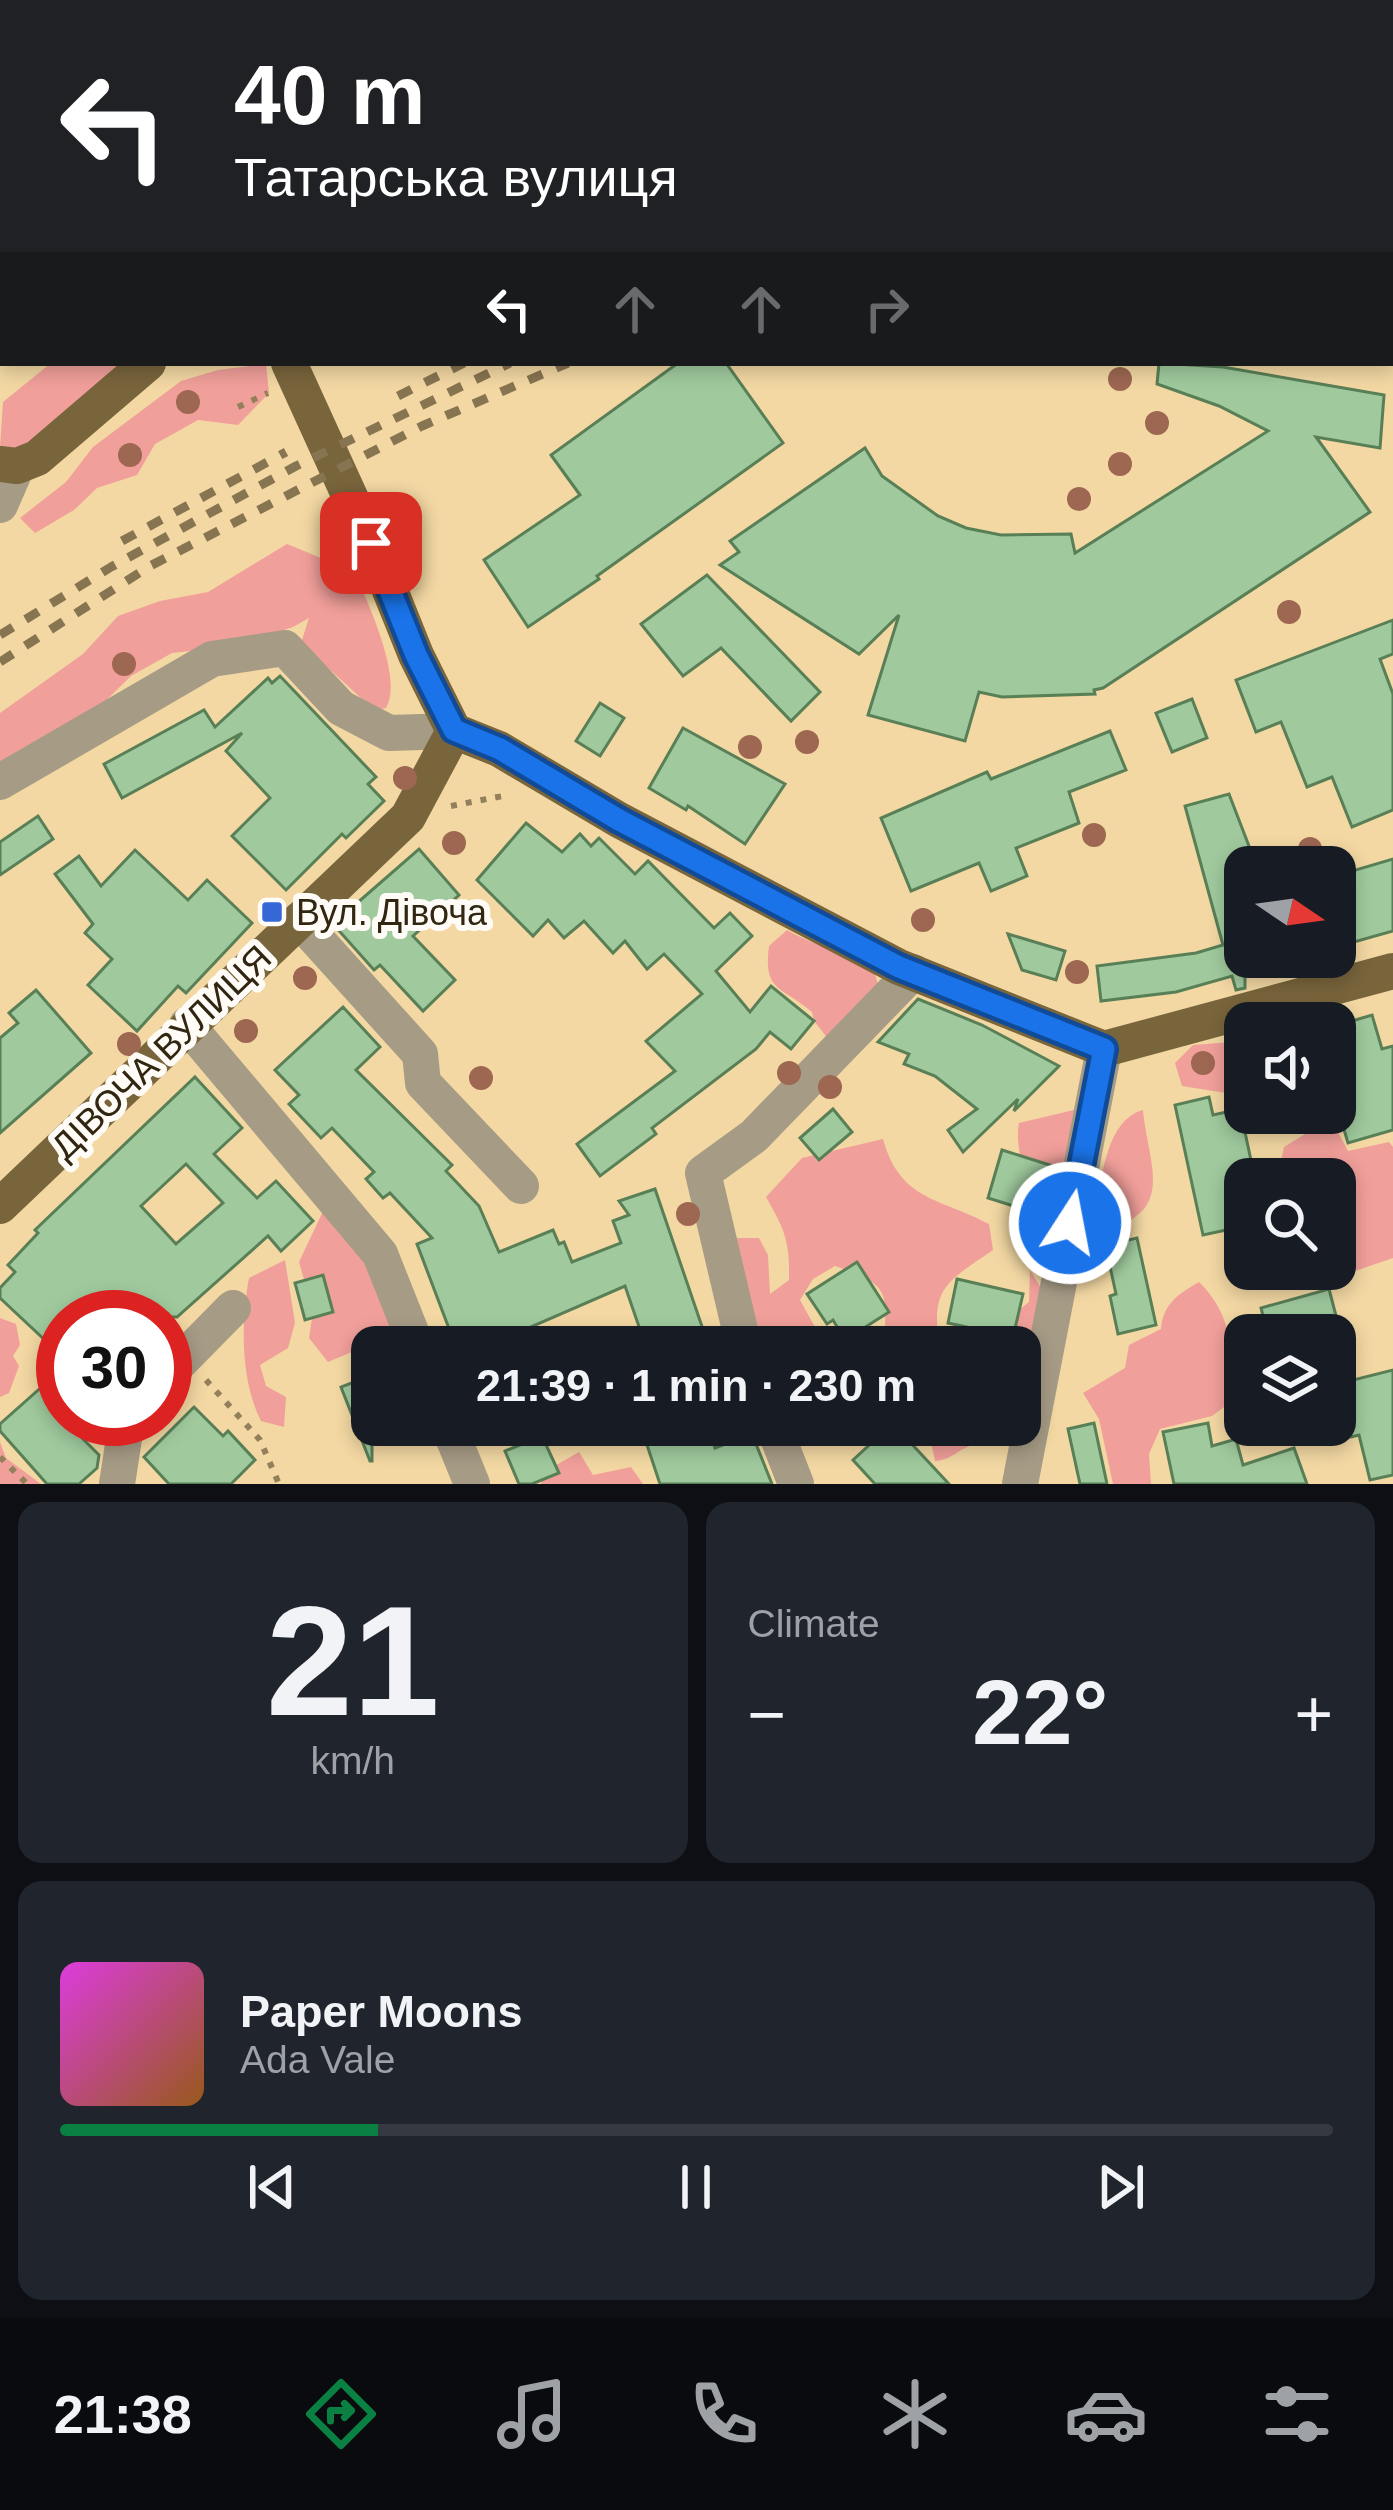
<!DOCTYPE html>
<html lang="en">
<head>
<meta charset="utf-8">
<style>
  :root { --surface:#171b24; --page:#20242c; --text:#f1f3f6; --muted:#9ea1a6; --line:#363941; --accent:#0b8043 }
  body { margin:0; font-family:Helvetica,sans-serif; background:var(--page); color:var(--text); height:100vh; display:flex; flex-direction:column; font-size:45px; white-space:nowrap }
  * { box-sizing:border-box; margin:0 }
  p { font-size:39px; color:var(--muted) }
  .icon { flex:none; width:66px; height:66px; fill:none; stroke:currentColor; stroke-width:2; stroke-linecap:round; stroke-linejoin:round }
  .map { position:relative; height:1484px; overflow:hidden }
  .details { display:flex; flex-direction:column; gap:18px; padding:18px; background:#0d0f14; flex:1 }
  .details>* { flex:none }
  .banner { position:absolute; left:0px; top:0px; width:1395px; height:366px; box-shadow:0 6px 18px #0003; background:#202124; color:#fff; overflow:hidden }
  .needle { width:78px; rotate:103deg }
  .controls { position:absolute; left:1224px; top:846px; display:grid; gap:24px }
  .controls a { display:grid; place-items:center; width:132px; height:132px; border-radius:24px; background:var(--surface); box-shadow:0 6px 18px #0003; font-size:60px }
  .speed { position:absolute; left:36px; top:1290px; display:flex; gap:24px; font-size:60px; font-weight:700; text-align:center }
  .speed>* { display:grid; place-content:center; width:156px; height:156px; border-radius:50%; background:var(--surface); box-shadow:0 6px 18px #0003; line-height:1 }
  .speed .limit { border:18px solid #d22; background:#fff; color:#111 }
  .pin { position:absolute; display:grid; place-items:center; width:102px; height:102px; color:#fff; margin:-51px; border-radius:24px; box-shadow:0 6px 18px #0006 }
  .me { position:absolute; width:132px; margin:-66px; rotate:11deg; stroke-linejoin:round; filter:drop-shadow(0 0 9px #0008) }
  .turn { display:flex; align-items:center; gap:42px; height:252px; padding:0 36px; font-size:54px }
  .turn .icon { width:156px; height:156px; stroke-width:2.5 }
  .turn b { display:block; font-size:84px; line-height:102px }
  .lanes { display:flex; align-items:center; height:114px; padding:0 36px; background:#0003; justify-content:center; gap:60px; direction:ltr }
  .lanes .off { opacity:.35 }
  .big { font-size:90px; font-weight:700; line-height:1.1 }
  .details .card { flex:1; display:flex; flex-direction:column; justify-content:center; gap:18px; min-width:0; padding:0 42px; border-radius:24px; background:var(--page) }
  .details .dial { align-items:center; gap:0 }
  .dial b { font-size:156px; line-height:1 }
  .song { display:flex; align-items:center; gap:36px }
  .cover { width:144px; height:144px; border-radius:18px; background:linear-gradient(135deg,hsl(300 70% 55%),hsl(30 70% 35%)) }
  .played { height:12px; border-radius:6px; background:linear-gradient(90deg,var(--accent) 25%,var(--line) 25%) }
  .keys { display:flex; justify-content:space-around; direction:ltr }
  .heat { display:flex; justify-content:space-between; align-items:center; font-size:66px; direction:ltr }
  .details .tiles { flex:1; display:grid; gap:18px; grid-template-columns:1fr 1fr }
  .card:last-child { grid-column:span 2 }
  .trip { position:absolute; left:351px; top:1326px; width:690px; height:120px; border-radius:24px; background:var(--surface); box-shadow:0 6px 18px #0003; font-weight:700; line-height:120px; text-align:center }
  .tabs { display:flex; height:192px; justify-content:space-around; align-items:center; background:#090b0e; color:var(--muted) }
  .tabs .icon { width:84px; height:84px }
  .tabs .active { color:var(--accent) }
  .tabs b { font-size:54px; color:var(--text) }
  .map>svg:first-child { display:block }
  .green { fill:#f19f9a }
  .building { fill:#a0ca9e; stroke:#597f57; stroke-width:3; fill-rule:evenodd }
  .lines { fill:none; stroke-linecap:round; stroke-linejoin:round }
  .path { stroke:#93805b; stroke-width:6; stroke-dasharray:6 9; stroke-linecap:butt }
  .minor { stroke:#a69b85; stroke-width:36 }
  .major { stroke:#79653c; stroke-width:36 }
  .rail { stroke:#877451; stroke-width:9; stroke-dasharray:15 15; stroke-linecap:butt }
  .tree { fill:#9d6752 }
  .route-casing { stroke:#114b97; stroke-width:30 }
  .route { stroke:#1a73e8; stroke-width:21 }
  .poi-dot { fill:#3567d6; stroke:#fffcf7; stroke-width:4.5 }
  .labels { text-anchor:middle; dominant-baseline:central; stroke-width:12; stroke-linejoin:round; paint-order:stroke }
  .poi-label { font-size:36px; fill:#312611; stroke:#fffcf7; text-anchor:start }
  .street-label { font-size:36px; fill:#312611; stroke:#fffcf7 }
</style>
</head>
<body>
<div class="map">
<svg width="1393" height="1484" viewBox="0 0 1393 1484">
  <rect width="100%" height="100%" fill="#f3d8a3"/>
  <g class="green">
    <path d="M51,363H137L49,454L0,447L3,402Z"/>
    <path d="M266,364L269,393L238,425L198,420L155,444L137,475L97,488L74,510L35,533L20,518L66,482L93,447L181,381L218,370Z"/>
    <path d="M287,544L338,565L340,587L358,579C370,609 403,679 386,708L375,711L301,643L309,618L293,627L236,646L172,653L131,676L91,715L0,768V713L83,654L118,616L160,601L208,592Z"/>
    <path d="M787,930C818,948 842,950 872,964L879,988L829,1040L814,1021L812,1012C781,986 763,992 769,946Z"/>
    <path d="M1245,1041V1089L1232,1094L1182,1086L1175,1063L1193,1045Z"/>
    <path d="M1078,1109L1074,1206C1067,1206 1060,1209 1054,1207C1027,1200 1014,1147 1019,1123Z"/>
    <path d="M1143,1110C1147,1161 1178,1213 1106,1228L1096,1206C1103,1174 1107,1120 1143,1110Z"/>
    <path d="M1336,1128L1348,1151L1389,1142L1393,1147V1258L1311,1286H1274L1270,1269H1335V1179H1277L1284,1147L1305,1134Z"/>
    <path d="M883,1139C900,1201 940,1198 989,1224L993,1250C949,1281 929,1286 940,1347H886C883,1292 896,1287 835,1266L813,1279L800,1300L826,1347H751L733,1238H759L768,1255L770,1294L789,1280C790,1242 785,1230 766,1197L802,1158Z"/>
    <path d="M326,1205L403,1311L385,1338L328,1362L309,1338L313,1311L299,1262Z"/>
    <path d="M285,1260L295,1323L288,1348L260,1365L266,1386L286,1397L284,1427L261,1421C240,1380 241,1321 249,1278Z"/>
    <path d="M1030,1270L1047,1298L1020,1423V1347H1004V1322L1029,1302Z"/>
    <path d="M1199,1282C1233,1315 1234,1355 1232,1401L1212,1416L1160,1429L1149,1454L1151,1484H1113L1099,1419L1083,1393L1125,1368L1129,1345L1161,1329C1163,1304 1178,1294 1199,1282Z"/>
    <path d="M0,1318L16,1324L20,1345L13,1356L19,1366L9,1393L0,1397Z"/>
    <path d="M949,1425H1019C1007,1443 991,1441 973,1445C958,1449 952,1460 935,1461L930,1437Z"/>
    <path d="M0,1442L6,1458L41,1484H0Z"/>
    <path d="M579,1452L593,1475L631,1467L643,1484H541L546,1471Z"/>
  </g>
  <g class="building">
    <path d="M678,363H726L783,443L597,576L599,579L528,627L484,560L580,495L551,455Z"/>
    <path d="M1159,363L1223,367L1384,395L1380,448L1316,437L1370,512L1103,688L1094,690L1095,694L1002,697L979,692L965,741L868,715L899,615L859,654L720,565L739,552L730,541L865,448L882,476L938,516L966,528L1001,535L1071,534L1075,553L1268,431L1219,406L1157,384Z"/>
    <path d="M707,575L820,692L791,721L721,648L683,676L641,624Z"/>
    <path d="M1393,620V654L1380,659L1393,694V810L1352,827L1332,777L1307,787L1281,722L1256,732L1236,680Z"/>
    <path d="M280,676L376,777L368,784L384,801L346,838L342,834L286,890L232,836L270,798L226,751L242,733L122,798L104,764L204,710L215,727L268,678L272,683Z"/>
    <path d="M1192,699L1207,738L1172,752L1156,713Z"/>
    <path d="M600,703L624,718L600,756L576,741Z"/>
    <path d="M683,728L785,784L745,844L688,806L686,810L649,788Z"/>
    <path d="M1110,731L1126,770L1069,792L1079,823L1016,848L1027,876L991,891L979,863L911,891L881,818L987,772L991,779Z"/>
    <path d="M1229,794L1257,867H1245L1240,874L1245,890V988L1236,990L1232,976L1176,992L1101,1001L1097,966L1196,953L1223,945L1185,806Z"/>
    <path d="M38,816L53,839L0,875V842Z"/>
    <path d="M526,823L562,852L580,834L591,846L599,838L635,874L648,861L714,928L730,913L752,936L716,971L750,1012L771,986L814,1021L791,1049L770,1032L756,1049L652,1128L656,1134L600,1176L577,1144L675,1071L646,1041L702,994L664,954L647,969L625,941L613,953L584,921L564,938L548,920L533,936L477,880Z"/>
    <path d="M419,849L459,895L413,936L455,980L423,1011L380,965L374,970L333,924Z"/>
    <path d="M135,850L188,900L207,880L252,923L186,993L178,986L137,1031L88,985L112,959L85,933L93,924L55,874L79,856L101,886Z"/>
    <path d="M1393,859V931L1347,944L1335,900V876Z"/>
    <path d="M1008,934L1065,951L1056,980L1022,970Z"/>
    <path d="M36,990L91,1053L0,1133V1038L18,1023L9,1013Z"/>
    <path d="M918,999L982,1025L1059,1066L1014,1111L1018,1099L963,1152L948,1130L977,1109L935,1076L904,1064L909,1054L878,1042Z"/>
    <path d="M343,1007L380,1047L356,1070L452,1165L446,1171L479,1206L499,1252L553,1230L559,1244L564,1242L572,1262L621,1243L613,1221L629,1215L619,1201L655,1189L709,1347H646L625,1286L526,1329L533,1347H456L417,1244L432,1238L390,1193L383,1198L366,1179L374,1172L332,1128L321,1138L289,1104L299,1095L275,1070Z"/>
    <path d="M1372,1015L1382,1049L1393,1046V1130L1348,1143L1335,1099V1026Z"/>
    <path d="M195,1077L242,1128L214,1154L257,1198L276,1181L313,1221L281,1251L268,1236L177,1317H63V1357L0,1298V1288L15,1272L8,1265L38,1233L35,1230ZM186,1164L223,1203L176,1244L141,1206Z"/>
    <path d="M1209,1097L1213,1115L1240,1109L1255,1179H1245V1226L1203,1235L1175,1105Z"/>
    <path d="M833,1109L852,1132L819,1160L800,1138Z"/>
    <path d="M1002,1150L1053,1166L1039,1214L988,1198Z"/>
    <path d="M1137,1238L1156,1325L1118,1334L1110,1296L1116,1294L1109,1262L1115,1261L1111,1244Z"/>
    <path d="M857,1262L889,1312L845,1340L833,1320L827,1324L807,1294Z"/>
    <path d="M323,1275L333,1312L305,1320L295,1283Z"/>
    <path d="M957,1279L1023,1294L1013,1337L948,1323Z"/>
    <path d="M1329,1289L1341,1335H1268L1261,1308Z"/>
    <path d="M63,1368V1419L99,1455L97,1468L79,1484H47L0,1431V1424Z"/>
    <path d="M1393,1370V1475L1370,1480L1359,1435L1351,1437L1337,1384Z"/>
    <path d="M372,1375V1461H370L341,1387Z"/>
    <path d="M194,1407L223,1436L228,1431L255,1460L231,1484H169L144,1457Z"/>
    <path d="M1094,1423L1107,1484H1080L1068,1429Z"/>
    <path d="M1208,1423L1212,1446L1236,1439L1243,1465L1294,1448L1307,1484H1174L1163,1432Z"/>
    <path d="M687,1425H708L715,1448L752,1434L772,1484H660L645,1439Z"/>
    <path d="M891,1425H894L949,1484H875L853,1460Z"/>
    <path d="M542,1436L559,1473L532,1484H519L505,1451Z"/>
  </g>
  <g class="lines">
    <g class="path">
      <path d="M238,407L268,393"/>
      <path d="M451,806L508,795"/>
      <path d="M206,1380L260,1440L279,1484"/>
      <path d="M0,1457L27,1484"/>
    </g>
    <g class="minor">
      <path d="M916,0L920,3"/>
      <path d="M59,3L61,0"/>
      <path d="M293,3L295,0"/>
      <path d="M480,3L482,0"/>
      <path d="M841,3L843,0"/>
      <path d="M1358,3L1372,0"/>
      <path d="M0,101L3,95"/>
      <path d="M0,159L3,160"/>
      <path d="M0,505L17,466"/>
      <path d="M0,782L212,659L285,648L341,708L389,733L454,731"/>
      <path d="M299,920L420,1054L423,1083L521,1186"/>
      <path d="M187,1025L380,1254L417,1347"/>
      <path d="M744,1347L703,1173L754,1136L913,972"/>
      <path d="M165,1377L233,1308"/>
      <path d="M448,1425L472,1484"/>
      <path d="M773,1425L796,1484"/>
      <path d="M117,1484L127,1419"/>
      <path d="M1020,1484L1104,1049"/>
    </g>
    <g class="major">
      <path d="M289,363L371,543L416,655L454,731L499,749L619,820L899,967L1104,1049L1393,971"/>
      <path d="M0,464L17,466L37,458L148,363"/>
      <path d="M0,1206L408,817L454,731"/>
    </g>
    <g class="rail">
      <path d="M1392,109H1393"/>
      <path d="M1392,131L1393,130"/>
      <path d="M1392,153L1393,152"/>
      <path d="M398,396L464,363"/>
      <path d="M122,541L286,452"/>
      <path d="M0,635L111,567L296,466L510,363"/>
      <path d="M0,662L150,566L422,426L568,363"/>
    </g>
  </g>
  <g class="tree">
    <circle cx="1120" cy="379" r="12"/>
    <circle cx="188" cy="402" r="12"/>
    <circle cx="1157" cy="423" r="12"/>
    <circle cx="130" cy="455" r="12"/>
    <circle cx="1120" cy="464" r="12"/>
    <circle cx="1079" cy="499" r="12"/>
    <circle cx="1289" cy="612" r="12"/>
    <circle cx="124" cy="664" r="12"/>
    <circle cx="807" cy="742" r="12"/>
    <circle cx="750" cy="747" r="12"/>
    <circle cx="405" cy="778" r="12"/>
    <circle cx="1094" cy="835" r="12"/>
    <circle cx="454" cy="843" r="12"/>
    <circle cx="1310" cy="849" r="12"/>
    <circle cx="923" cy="920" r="12"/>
    <circle cx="1077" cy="972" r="12"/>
    <circle cx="305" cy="978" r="12"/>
    <circle cx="246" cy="1031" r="12"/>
    <circle cx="129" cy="1044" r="12"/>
    <circle cx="1203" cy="1063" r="12"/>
    <circle cx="789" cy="1073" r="12"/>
    <circle cx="481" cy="1078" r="12"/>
    <circle cx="830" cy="1087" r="12"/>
    <circle cx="688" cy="1214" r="12"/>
  </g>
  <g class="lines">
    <defs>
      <path id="route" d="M371,543L416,655L454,730L500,749L619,820L899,967L1104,1049L1070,1223"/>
    </defs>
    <use href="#route" class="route-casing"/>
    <use href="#route" class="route"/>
  </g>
  <rect class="poi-dot" x="260" y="900" width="24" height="24" rx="6"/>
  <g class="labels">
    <g class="poi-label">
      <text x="296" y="912">Вул. Дівоча</text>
    </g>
    <g class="street-label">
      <text transform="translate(161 1052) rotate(-44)">ДІВОЧА ВУЛИЦЯ</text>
    </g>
  </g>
</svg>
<div class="controls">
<a><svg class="needle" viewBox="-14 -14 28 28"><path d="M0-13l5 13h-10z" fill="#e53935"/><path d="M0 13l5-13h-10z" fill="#9ea1a6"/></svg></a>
<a><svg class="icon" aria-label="sound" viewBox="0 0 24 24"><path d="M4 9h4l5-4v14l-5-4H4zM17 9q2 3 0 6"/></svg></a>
<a><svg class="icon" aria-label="search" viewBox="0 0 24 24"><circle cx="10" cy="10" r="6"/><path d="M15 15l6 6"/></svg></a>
<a><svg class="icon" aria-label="layers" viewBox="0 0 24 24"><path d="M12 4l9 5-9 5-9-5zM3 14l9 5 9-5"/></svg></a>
</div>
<div class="speed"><div class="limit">30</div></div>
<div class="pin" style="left:371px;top:543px;background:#d93025"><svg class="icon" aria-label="arrive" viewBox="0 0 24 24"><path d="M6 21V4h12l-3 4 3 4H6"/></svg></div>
<svg class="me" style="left:1070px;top:1223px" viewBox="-20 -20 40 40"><circle r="17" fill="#1a73e8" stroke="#fff" stroke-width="3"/><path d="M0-11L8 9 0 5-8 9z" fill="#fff"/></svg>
<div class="trip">21:39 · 1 min · 230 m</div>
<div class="banner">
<div class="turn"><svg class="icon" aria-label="left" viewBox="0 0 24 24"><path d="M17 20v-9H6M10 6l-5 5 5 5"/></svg><div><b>40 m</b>Татарська вулиця</div></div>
<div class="lanes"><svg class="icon" aria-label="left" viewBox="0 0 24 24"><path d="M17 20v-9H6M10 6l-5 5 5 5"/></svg><svg class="icon off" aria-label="ahead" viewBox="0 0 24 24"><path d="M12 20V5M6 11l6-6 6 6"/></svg><svg class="icon off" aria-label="ahead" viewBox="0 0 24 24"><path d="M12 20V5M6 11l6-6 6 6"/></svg><svg class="icon off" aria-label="right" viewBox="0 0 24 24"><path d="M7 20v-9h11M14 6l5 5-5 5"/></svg></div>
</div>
</div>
<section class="details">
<div class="tiles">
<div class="card dial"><b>21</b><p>km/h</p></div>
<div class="card"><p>Climate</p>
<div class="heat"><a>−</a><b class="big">22°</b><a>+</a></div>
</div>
<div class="card">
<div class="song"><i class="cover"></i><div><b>Paper Moons</b><p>Ada Vale</p></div></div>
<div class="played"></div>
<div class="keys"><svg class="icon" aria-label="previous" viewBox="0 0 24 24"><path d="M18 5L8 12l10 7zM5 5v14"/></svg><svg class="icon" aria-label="pause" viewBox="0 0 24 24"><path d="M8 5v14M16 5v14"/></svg><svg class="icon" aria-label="next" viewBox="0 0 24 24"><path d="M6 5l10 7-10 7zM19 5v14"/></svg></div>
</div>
</div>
</section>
<nav class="tabs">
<b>21:38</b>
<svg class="icon active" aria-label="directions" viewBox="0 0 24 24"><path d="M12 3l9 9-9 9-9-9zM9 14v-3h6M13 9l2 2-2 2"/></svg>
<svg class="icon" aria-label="music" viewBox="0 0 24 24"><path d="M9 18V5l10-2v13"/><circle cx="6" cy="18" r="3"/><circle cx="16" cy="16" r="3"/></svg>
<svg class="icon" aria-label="phone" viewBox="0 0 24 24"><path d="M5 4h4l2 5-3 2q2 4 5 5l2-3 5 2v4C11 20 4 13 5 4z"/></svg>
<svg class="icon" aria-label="climate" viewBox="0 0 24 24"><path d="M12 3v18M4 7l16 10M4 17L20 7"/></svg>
<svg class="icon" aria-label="car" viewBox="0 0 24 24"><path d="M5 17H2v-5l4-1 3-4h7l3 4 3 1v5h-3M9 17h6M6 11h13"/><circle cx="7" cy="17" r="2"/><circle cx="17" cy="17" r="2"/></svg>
<svg class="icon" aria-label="filters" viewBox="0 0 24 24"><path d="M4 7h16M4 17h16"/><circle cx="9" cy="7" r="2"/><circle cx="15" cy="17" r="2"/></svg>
</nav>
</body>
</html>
